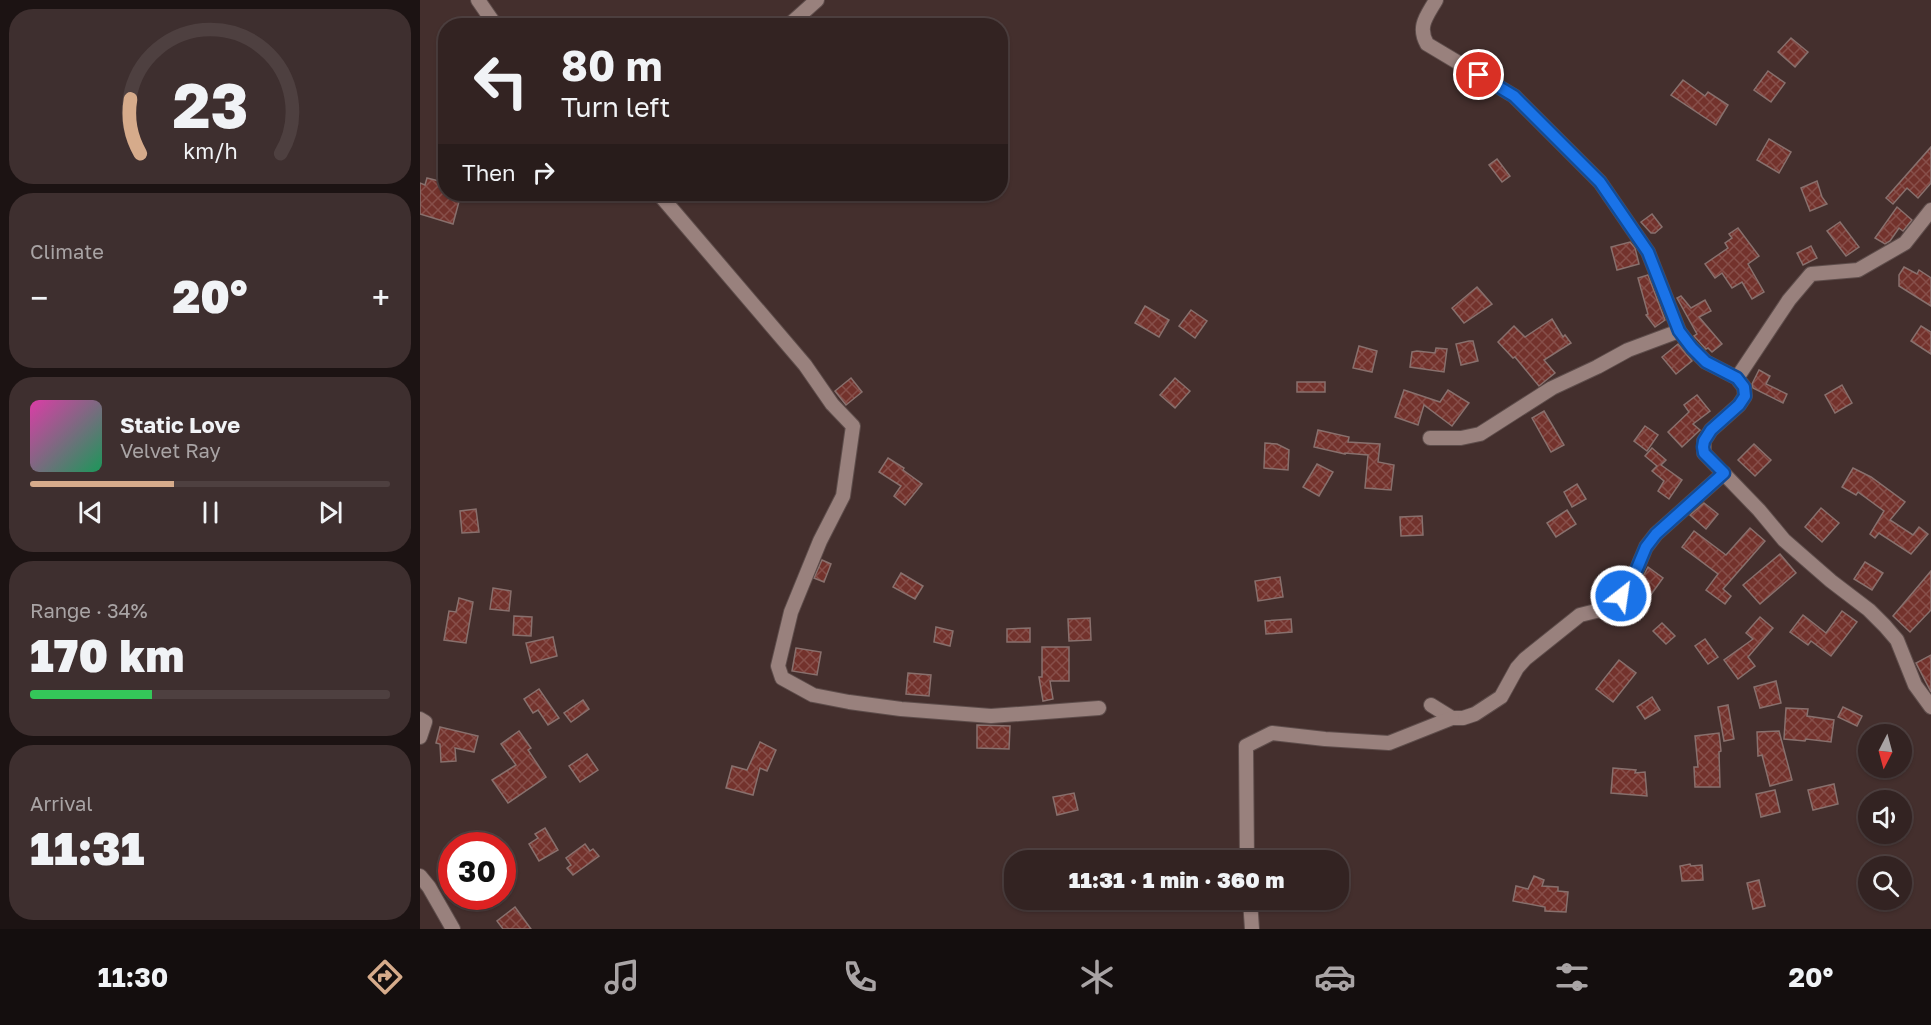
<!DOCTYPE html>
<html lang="en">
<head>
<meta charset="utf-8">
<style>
  :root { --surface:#332322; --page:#3e2f2f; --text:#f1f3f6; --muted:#a9a4a5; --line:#4e4040; --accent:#d6ab8b }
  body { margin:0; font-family:"Golos Text",sans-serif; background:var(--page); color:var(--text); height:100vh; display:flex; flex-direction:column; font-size:22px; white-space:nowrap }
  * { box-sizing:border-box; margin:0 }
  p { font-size:20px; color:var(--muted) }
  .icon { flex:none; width:33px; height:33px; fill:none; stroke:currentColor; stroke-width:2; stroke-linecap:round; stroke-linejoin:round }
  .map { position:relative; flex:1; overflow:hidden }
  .sheet { display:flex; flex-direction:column; gap:9px; padding:9px; background:#1c1313; width:420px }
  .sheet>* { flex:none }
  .banner { position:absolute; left:18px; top:18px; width:570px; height:183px; border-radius:24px; box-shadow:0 2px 4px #0004,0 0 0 2px var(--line); background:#332322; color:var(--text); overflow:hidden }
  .needle { width:39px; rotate:186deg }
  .buttons { position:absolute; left:1438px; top:724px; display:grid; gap:12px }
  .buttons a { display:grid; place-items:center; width:54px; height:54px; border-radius:50%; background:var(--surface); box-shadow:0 2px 4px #0004,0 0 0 2px var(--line); font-size:30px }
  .speed { position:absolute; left:18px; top:832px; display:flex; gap:12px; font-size:30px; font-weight:700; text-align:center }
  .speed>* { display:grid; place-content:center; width:78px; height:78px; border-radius:50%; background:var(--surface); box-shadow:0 2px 4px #0004,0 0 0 2px var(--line); line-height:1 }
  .speed .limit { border:9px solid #d22; background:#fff; color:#111 }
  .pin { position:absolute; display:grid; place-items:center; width:51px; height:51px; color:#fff; margin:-26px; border:3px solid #fff; border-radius:50%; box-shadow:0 2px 6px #0007 }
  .me { position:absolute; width:66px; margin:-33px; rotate:30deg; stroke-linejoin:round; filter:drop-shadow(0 0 4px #0008) }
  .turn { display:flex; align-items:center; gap:21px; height:126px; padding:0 24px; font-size:27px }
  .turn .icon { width:78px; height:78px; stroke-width:2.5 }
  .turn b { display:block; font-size:42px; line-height:51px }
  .then { display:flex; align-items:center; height:57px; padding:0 24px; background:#0003; gap:12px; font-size:22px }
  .big { font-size:45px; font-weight:800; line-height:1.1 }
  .sheet .widget { flex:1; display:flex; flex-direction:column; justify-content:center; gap:9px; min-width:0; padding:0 21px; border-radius:24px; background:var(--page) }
  .sheet .dial { align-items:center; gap:0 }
  .dial svg { height:156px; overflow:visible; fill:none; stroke:var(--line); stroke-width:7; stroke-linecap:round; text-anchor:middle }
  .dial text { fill:var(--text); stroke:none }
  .song { display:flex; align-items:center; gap:18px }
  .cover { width:72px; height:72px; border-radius:9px; background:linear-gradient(135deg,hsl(320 70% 55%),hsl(150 70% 35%)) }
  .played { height:6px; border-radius:3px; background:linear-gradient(90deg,var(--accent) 40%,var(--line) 40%) }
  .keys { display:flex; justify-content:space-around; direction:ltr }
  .heat { display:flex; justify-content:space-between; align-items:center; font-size:33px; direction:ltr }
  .charge { height:9px; border-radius:4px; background:linear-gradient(90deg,#34c759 34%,var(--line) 0) }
  .trip { position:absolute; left:584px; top:850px; width:345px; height:60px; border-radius:24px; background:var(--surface); box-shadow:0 2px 4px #0004,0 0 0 2px var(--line); font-weight:800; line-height:60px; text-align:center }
  .tab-bar { display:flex; height:96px; justify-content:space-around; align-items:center; background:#140e0e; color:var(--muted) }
  .tab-bar .icon { width:42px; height:42px }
  .tab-bar .selected { color:var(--accent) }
  .tab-bar b { font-size:27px; color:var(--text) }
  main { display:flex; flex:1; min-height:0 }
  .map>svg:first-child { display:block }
  .building { fill:url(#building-cross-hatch); stroke:#88706d; stroke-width:1.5 }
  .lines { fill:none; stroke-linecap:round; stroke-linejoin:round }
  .minor-casing { stroke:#5e4d4b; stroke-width:16 }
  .minor { stroke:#99817d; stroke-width:14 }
  .route-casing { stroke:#114b97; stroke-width:15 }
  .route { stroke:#1a73e8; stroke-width:10 }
</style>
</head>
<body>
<main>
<section class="sheet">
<div class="widget dial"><svg viewBox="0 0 100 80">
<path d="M14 69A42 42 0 1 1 86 69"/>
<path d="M14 69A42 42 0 0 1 9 41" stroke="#d6ab8b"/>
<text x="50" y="56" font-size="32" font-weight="700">23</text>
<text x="50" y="72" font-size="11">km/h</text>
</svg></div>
<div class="widget"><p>Climate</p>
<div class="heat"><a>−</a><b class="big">20°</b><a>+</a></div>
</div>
<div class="widget">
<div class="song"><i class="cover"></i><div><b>Static Love</b><p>Velvet Ray</p></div></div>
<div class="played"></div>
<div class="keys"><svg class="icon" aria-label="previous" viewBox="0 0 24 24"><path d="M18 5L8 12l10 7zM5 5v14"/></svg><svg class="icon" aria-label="pause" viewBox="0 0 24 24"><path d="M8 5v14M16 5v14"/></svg><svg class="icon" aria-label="next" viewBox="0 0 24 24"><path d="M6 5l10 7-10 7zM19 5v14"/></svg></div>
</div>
<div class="widget"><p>Range · 34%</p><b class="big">170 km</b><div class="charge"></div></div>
<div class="widget"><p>Arrival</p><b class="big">11:31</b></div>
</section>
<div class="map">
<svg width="1511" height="929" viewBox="0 0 1511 929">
  <defs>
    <pattern id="building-cross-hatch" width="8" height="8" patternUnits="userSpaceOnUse" patternTransform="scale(1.5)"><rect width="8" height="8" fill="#73322c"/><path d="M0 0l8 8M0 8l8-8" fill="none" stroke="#874f4a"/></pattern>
  </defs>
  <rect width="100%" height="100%" fill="#442f2d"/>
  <g class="building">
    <path d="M1371,38L1388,52L1375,67L1358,52Z"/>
    <path d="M1348,71L1365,83L1351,102L1334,90Z"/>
    <path d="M1263,80L1285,96L1288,92L1308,105L1296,125L1251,95Z"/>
    <path d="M1349,139L1371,152L1359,173L1337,160Z"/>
    <path d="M1511,147V183L1498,198L1487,188L1473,204L1466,198Z"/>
    <path d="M1077,159L1090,176L1082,182L1069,165Z"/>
    <path d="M7,178L23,182L22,188L26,189V194H41L33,224L0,214V183L5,185Z"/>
    <path d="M1397,181L1402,197L1407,204L1390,211L1381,188Z"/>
    <path d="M1477,207L1492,220L1483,231L1479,228L1470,241L1465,244L1455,238Z"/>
    <path d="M1232,214L1242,227L1235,233H1231L1221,222Z"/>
    <path d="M1420,222L1439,247L1426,256L1407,231Z"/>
    <path d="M1318,228L1339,256L1328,264L1344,292L1332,299L1322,282L1312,288L1302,273L1295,278L1285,264L1308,248L1305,243L1312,238L1309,234Z"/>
    <path d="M1210,242L1215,248L1219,264L1197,270L1191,247Z"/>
    <path d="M1391,246L1397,258L1383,265L1377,253Z"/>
    <path d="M1484,267L1497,274L1499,270L1511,278V306L1479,286V275Z"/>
    <path d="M1228,275L1245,320L1235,327L1226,315L1228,314L1218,278Z"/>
    <path d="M1057,287L1072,304L1044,323L1032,308Z"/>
    <path d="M1261,296L1271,308L1285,300L1291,311L1279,317L1302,344L1292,352L1288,348L1286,349L1274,336L1277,334L1257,298Z"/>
    <path d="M725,306L749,320L739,337L715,323Z"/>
    <path d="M771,310L787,321L775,338L759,326Z"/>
    <path d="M1132,319L1143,337L1145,335L1151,343L1124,360L1135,373L1119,386L1095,357L1093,358L1078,342L1094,326L1105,337Z"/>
    <path d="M1501,326L1511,332V354L1491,341Z"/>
    <path d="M1049,341H1053L1058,361L1041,365L1036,344Z"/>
    <path d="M1258,344L1272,361L1256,374L1242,357Z"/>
    <path d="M939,346L957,351L952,372L933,368Z"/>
    <path d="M1016,348L1027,349L1024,372L990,367L992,352L997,351L1015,353Z"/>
    <path d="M1339,370L1350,376L1346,384L1367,394L1363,403L1333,388L1332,384Z"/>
    <path d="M431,378L442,392L426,405L415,391Z"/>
    <path d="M755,378L770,391L755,408L740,395Z"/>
    <rect x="877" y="382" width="28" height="10"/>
    <path d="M1422,385L1432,403L1415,413L1405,395Z"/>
    <path d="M984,390L1020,402L1028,390L1049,403L1032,426L1004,405L998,425L975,417Z"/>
    <path d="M1277,395L1290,411L1273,424L1280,430L1262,447L1248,432L1269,412L1264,405Z"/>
    <path d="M1124,411L1144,445L1131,452L1112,418Z"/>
    <path d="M1225,426L1238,435L1227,451L1214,441Z"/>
    <path d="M898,430L929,437L928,442L960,444L958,462L974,465L971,490L945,488L948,455L925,453V454L894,447Z"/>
    <path d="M845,443L857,444L869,450L868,470L844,468Z"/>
    <path d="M1334,444L1351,460L1335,476L1318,460Z"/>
    <path d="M1232,448L1246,460L1241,465L1262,480L1249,499L1238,491L1244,481L1232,471L1237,466L1225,456Z"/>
    <path d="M468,458L484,468L483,470L502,484L485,505L474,496L481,486L459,472Z"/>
    <path d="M897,464L913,472L899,496L883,487Z"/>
    <path d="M1433,468L1451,477L1485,502L1470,520L1493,535L1499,527L1508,534L1491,554L1459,533L1455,538L1450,534L1464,511L1438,492L1436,495L1422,487Z"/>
    <path d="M1157,484L1166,499L1152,507L1144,492Z"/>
    <path d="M1284,503L1298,514L1286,529L1270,515Z"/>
    <path d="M1401,508L1419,523L1402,542L1385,527Z"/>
    <path d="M56,509L59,532L42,533L40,511Z"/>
    <path d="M1147,510L1156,524L1136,537L1127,523Z"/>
    <path d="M1002,516L1003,535L981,536L980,517Z"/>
    <path d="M1330,528L1345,541L1303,589L1311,596L1305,604L1286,590L1298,574L1262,547L1274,531L1306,555Z"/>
    <path d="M1360,554L1376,573L1340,604L1323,585Z"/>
    <path d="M402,560L411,564L404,582L394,578Z"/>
    <path d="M1445,562L1463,573L1452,590L1434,579Z"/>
    <path d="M1228,567L1243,578L1230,596L1217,588Z"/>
    <path d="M1511,571V610L1490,632L1473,616Z"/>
    <path d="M481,573L503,586L495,599L473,587Z"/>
    <path d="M860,577L863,597L838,601L835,581Z"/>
    <path d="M73,588L91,591L89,611L70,609Z"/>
    <path d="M39,598L53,602L46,643L24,640L29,611L36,612Z"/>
    <path d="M1422,611L1437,622L1411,656L1391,641L1388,645L1370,632L1383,615L1406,633Z"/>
    <path d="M94,616L112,617L111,636L93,635Z"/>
    <path d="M1340,617L1353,628L1328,657L1335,666L1318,679L1304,660L1333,639L1326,633Z"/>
    <path d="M670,618L671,640L649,641L648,619Z"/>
    <path d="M871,619L872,632L846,634L845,621Z"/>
    <path d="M1242,623L1255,636L1246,644L1233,631Z"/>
    <path d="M516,627L533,631L530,646L514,642Z"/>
    <path d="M610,628V642H587V629Z"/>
    <path d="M133,637L137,656L111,663L106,643Z"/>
    <path d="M1285,639L1298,657L1288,664L1275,646Z"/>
    <path d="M622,647H649V681H630L633,699L623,701L619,677H622Z"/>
    <path d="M376,648L401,652L397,675L372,671Z"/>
    <path d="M1511,655V692L1496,663Z"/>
    <path d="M1199,660L1216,673L1193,702L1176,689Z"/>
    <path d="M488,673L511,675L509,696L486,694Z"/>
    <path d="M1356,681L1361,703L1340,708L1334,687Z"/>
    <path d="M119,689L139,718L128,725L118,710L113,713L104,699Z"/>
    <path d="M1232,697L1240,710L1225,719L1217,707Z"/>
    <path d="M163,700L169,709L151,722L144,713Z"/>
    <path d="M1308,705L1314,739L1304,741L1298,707Z"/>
    <path d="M1423,707L1442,716L1437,726L1418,717Z"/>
    <path d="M1366,708L1388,709L1387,716L1414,720L1411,742L1386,739L1385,741L1364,739Z"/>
    <path d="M557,725L590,726L589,749L557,748Z"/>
    <path d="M20,727L58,736L54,752L35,748L36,761L21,762L20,744L16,743Z"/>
    <path d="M99,731L111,748L108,750L126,777L88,803L72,780L96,765L81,744Z"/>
    <path d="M1359,731L1372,780L1350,786L1342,755L1338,756L1337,732Z"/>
    <path d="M1299,733L1301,751L1299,752L1300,787H1275L1274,767H1278L1275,736Z"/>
    <path d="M340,742L356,750L347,771L340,768L333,795L306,788L312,766L327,770Z"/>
    <path d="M167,754L178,770L160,782L149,766Z"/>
    <path d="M1193,768L1216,770L1215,773L1225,772L1227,796L1191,793Z"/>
    <path d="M1414,784L1418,804L1393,810L1388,790Z"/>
    <path d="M1355,790L1360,812L1341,817L1336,794Z"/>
    <path d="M654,793L658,810L637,815L633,797Z"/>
    <path d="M125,828L138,850L119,861L109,844L118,838L115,834Z"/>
    <path d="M165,844L170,851L173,849L179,856L153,875L147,868L151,865L146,858Z"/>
    <path d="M1270,864L1271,866L1282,865L1283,880L1262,881L1260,866Z"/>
    <path d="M1114,876L1124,880L1122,886L1138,887V891L1148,892L1146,912L1125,911V907L1093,901L1096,886L1108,889Z"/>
    <path d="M1339,880L1345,906L1333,909L1327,883Z"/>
    <path d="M95,907L111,929H83L77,921Z"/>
  </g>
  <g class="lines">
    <defs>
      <g id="minor">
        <path d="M58,0L76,26"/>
        <path d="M1016,0C1007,16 997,26 1007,44L1094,96L1180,182L1228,252L1259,331L1272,348L1286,362L1317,378L1324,387L1325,396L1319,405L1291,430L1284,441V453L1339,510L1364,540L1411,581L1449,610L1465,626L1477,640L1495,685L1511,707"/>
        <path d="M368,26L397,0"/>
        <path d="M239,194L385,365L412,404L433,426L423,496L400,541L371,612L358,666L362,678L393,695L429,702L481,709L571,716L679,708"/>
        <path d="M1317,378L1369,300L1391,274L1438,270L1485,243L1511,210"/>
        <path d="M1010,438H1041L1060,434L1132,388L1177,367L1208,350L1259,331"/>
        <path d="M1011,705L1032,718H1043L1055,714L1081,697L1097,668L1105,659L1160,615L1188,608L1201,596L1213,578L1226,547L1236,534L1304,473"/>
        <path d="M0,719L5,722L0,737"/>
        <path d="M827,861L826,746L852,733L905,739L969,743L1032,718"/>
        <path d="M0,876L9,887L33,929"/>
        <path d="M830,900L832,929"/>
      </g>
    </defs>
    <use href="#minor" class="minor-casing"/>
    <use href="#minor" class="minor"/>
  </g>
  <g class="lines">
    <defs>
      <path id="route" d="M1059,75L1094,96L1180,182L1228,252L1259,331L1272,348L1286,362L1317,378L1324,387L1325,396L1319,405L1291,430L1284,441L1283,447L1284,453L1304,473L1236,534L1226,547L1213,578L1201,596"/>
    </defs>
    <use href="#route" class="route-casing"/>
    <use href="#route" class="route"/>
  </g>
</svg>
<div class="buttons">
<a><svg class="needle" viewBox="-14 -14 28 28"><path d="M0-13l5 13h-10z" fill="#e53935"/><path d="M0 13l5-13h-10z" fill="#a9a4a5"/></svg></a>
<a><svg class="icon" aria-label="sound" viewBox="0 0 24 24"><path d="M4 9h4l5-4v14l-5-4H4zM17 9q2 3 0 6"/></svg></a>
<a><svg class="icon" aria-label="search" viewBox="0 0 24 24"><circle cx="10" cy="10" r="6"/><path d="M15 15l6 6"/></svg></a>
</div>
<div class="speed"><div class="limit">30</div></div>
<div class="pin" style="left:1059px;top:75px;background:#d93025"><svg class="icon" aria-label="arrive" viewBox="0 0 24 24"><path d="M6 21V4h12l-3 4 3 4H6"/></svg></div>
<svg class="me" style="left:1201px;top:596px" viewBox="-20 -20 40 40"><circle r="17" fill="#1a73e8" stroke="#fff" stroke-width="3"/><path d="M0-11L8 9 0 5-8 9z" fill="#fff"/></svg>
<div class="trip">11:31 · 1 min · 360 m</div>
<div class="banner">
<div class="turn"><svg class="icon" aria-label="left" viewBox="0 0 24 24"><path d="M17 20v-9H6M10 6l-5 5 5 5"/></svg><div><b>80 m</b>Turn left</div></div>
<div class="then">Then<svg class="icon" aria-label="right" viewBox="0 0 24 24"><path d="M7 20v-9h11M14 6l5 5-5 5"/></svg></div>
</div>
</div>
</main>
<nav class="tab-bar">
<b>11:30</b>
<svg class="icon selected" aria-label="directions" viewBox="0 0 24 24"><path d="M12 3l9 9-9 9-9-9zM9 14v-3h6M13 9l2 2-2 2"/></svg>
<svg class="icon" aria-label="music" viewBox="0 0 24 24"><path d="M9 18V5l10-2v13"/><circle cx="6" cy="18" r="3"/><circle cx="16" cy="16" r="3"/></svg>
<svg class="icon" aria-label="phone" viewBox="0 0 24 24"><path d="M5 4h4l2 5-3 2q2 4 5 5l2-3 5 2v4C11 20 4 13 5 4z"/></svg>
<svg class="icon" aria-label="climate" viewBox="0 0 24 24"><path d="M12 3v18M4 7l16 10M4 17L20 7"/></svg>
<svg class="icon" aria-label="car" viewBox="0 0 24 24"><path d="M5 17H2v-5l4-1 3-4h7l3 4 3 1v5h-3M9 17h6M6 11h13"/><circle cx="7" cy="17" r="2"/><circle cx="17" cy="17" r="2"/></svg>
<svg class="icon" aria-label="filters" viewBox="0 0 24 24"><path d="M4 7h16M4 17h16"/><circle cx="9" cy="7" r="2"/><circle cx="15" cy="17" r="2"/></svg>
<b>20°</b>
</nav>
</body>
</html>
